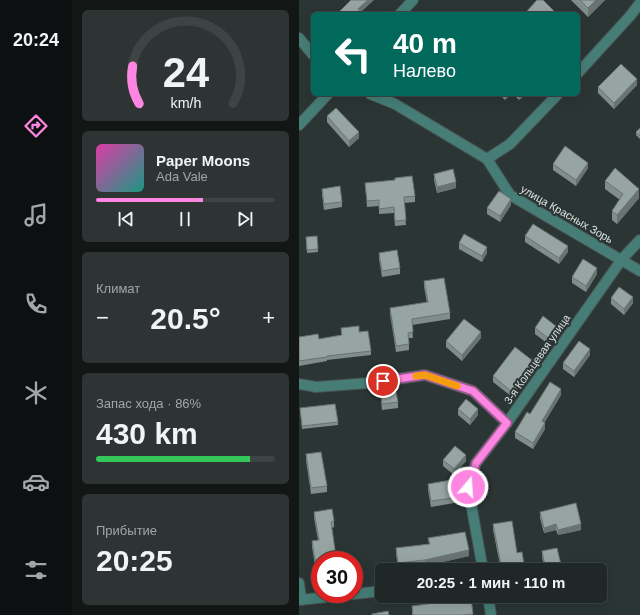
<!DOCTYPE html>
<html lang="ru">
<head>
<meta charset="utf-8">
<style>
  :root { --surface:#202827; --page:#2d3433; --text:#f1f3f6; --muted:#a2a6a7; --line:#3d4444; --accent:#fd86e2 }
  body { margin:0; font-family:Helvetica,sans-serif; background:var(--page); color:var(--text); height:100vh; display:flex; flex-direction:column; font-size:15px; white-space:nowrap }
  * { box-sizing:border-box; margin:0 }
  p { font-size:13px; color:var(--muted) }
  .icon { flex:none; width:22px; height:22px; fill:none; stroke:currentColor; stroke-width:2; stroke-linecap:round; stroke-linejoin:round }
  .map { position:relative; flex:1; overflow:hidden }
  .details { display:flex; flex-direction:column; gap:10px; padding:10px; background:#121615; width:227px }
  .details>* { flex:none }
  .top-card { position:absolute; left:12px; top:12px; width:269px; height:84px; border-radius:6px; box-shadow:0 4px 16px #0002,0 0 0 1px var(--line); background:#00695c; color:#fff; overflow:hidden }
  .speed { position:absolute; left:12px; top:551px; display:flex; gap:8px; font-size:20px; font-weight:700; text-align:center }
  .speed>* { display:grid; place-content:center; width:52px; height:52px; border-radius:50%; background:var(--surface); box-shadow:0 4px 16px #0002,0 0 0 1px var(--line); line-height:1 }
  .speed .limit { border:6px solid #d22; background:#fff; color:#111 }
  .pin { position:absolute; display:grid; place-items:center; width:34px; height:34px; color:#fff; margin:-17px; border:2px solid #fff; border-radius:50%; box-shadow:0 1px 4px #0007 }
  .me { position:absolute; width:44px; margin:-22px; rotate:18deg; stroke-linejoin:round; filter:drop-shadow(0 0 3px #0008) }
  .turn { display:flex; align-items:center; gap:14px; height:84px; padding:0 16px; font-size:18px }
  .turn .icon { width:52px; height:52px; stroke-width:2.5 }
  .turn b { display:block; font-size:28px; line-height:34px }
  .big { font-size:30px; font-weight:600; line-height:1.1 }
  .details .widget { flex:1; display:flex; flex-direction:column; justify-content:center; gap:6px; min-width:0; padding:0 14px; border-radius:6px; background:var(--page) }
  .details .dial { align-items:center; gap:0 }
  .dial svg { height:104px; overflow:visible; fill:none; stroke:var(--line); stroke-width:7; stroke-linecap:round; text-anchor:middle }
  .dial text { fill:var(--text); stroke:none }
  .song { display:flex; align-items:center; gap:12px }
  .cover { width:48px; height:48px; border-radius:6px; background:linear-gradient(135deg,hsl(320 70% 55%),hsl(170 70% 35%)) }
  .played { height:4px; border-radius:2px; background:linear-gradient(90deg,var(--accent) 60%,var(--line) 60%) }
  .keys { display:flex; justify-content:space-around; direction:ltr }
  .heat { display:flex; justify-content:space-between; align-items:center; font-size:22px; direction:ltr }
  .charge { height:6px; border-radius:3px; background:linear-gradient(90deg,#34c759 86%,var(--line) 0) }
  .trip { position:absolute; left:76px; top:563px; width:232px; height:40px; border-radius:6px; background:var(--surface); box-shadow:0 4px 16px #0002,0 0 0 1px var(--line); font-weight:600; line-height:40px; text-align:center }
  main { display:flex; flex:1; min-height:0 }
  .tabs { display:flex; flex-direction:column; width:72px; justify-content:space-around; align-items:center; background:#0d1010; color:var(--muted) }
  .tabs .icon { width:28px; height:28px }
  .tabs .on { color:var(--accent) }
  .tabs b { font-size:18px; color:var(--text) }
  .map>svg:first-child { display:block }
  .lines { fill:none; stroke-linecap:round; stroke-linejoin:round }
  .minor-casing { stroke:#465150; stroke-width:12 }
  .minor { stroke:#467e77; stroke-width:10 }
  .wall { fill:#818d8b }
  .shaded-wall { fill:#697371 }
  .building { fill:#96a4a2; stroke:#697371 }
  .route-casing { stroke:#a45793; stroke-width:10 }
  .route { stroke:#fd86e2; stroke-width:7 }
  .slow { stroke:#f59e0b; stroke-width:7 }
  .labels { text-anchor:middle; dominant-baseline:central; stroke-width:4; stroke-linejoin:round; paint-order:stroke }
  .street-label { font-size:11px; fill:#dae2e0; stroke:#2a3534 }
</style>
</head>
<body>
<main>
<nav class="tabs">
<b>20:24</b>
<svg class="icon on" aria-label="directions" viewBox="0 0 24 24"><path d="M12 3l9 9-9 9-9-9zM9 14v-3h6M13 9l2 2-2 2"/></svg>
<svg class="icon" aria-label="music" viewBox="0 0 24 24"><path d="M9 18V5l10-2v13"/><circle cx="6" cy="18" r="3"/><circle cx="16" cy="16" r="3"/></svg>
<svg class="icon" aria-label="phone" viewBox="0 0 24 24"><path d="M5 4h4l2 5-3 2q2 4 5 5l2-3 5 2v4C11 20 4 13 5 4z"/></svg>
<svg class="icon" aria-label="climate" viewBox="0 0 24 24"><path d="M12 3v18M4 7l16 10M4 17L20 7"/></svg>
<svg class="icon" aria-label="car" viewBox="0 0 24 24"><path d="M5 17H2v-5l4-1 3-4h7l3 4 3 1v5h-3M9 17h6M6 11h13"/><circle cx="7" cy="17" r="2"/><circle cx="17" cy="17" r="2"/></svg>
<svg class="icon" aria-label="filters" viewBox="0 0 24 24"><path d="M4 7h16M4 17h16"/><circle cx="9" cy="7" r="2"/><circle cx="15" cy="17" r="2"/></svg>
</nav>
<section class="details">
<div class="widget dial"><svg viewBox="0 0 100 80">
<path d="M14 69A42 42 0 1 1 86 69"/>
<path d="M14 69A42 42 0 0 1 9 40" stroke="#fd86e2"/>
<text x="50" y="56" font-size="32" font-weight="700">24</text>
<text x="50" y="72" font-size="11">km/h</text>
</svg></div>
<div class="widget">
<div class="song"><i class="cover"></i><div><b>Paper Moons</b><p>Ada Vale</p></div></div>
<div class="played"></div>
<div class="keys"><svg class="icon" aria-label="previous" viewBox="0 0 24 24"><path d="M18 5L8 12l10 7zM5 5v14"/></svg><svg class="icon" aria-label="pause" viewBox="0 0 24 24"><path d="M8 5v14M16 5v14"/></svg><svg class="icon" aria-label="next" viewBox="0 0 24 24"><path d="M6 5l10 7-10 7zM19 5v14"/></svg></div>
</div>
<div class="widget"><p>Климат</p>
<div class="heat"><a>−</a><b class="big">20.5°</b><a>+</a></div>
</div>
<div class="widget"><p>Запас хода · 86%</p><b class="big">430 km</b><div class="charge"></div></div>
<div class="widget"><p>Прибытие</p><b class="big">20:25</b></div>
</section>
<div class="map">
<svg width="341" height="615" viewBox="0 0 341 615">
  <rect width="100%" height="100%" fill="#2a3534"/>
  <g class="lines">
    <defs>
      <g id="minor">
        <path d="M101,14L114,0"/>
        <path d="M0,38L14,55"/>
        <path d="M279,73L331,16L341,3"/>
        <path d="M71,94L96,104L188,159L211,195L341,271"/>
        <path d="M0,125L29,94"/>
        <path d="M188,159L211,144L259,94"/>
        <path d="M0,384L17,387L70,383L126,375L174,391L208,423"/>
        <path d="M184,570L169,487L177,463L208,423L323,259L341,240"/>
        <path d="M0,583L2,599"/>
        <path d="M189,596L192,615"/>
        <path d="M0,600L83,591"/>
      </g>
    </defs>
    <use href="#minor" class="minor-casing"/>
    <use href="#minor" class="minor"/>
  </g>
  <g class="wall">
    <path d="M272,0H306L289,17Z"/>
    <path d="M338,85L315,109L299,93V87Z"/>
    <path d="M200,94H212L206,100Z"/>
    <path d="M214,94H227L220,100Z"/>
    <path d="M28,116L60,138L50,147L28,122Z"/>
    <path d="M341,128V139L337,135V132Z"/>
    <path d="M254,164L289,168L277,186L254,170Z"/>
    <path d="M135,174L157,188L138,193L135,180Z"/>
    <path d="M306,181L340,198L318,224L313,220V211L321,200L306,189Z"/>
    <path d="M66,183L116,196V202L105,203L107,225L96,226L95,213L80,214V206L68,207Z"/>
    <path d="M23,189L43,202V207L25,210L23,195Z"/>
    <path d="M212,205L201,222L188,214V208Z"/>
    <path d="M226,236L269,252L260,264L226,242Z"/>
    <path d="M7,240L19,249V252L8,253Z"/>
    <path d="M160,243L188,253L183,262L160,249Z"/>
    <path d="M80,253L101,268V274L83,277L80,259Z"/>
    <path d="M298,274L287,292L273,283V277Z"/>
    <path d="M125,281L151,313V319L113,325L114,338H110V350L97,352L91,314V308L128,303L125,287Z"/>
    <path d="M312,298L334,303L325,315L312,304Z"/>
    <path d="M42,328L60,332L72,351V355L28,360V361L0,366V337L20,339L42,335Z"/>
    <path d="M236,328L258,333L249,344L236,334Z"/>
    <path d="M182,338L163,361L147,347V341Z"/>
    <path d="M291,355L275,377L264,369V363Z"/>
    <path d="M234,367L212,396L194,382V376Z"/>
    <path d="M82,394L99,402V408L83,410L82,400Z"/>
    <path d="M262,395L245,423L246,429L234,449L216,438V432L231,414Z"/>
    <path d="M1,408L39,422V425L3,429Z"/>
    <path d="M159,409L179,415L171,425L159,415Z"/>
    <path d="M7,454L28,486V492L12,494L7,460Z"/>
    <path d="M144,460L167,461L155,475L144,466Z"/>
    <path d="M129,484L161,497V502L132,507L129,490Z"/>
    <path d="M15,512L35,521V527L33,528L37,557L45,560H21V565L16,566L13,547V541L19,540L15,518Z"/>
    <path d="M241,512L282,530L259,535L257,530L245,533L241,518Z"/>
    <path d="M194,524L218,553L226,570H202L194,530Z"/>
    <path d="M129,538L170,556L126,566L99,569L97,554V548L130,544Z"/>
    <path d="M243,551L263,569V570H246L243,557Z"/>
    <path d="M128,596L144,601L172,597L174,615H113V606L128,604Z"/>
  </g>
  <g class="shaded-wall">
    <path d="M69,0H75L60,14L59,9Z"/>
    <path d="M297,0H306L289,17V8Z"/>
    <path d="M338,79V85L315,109V103Z"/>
    <path d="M206,94H212L206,100Z"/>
    <path d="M220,94H227L220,100Z"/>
    <path d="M60,132V138L50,147V141Z"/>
    <path d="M289,163V168L277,186V180Z"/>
    <path d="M157,182V188L138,193V187Z"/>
    <path d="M340,189V198L318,224V215Z"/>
    <path d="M212,199V205L201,222V216Z"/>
    <path d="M269,246V252L260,264V258Z"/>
    <path d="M188,247V253L183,262V256Z"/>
    <path d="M298,268V274L287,292V286Z"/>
    <path d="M334,297V303L325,315V309Z"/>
    <path d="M258,327V333L249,344V338Z"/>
    <path d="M182,332V338L163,361V355Z"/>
    <path d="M291,349V355L275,377V371Z"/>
    <path d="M234,361V367L212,396V391Z"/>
    <path d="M262,389V395L243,427V421Z"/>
    <path d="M179,409V415L171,425V419Z"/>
    <path d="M246,423V429L234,449V443Z"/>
    <path d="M167,455V461L155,475V469Z"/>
    <path d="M257,524V530L245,533V528Z"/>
    <path d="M282,524V530L259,535V530Z"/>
    <path d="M170,550V556L126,566V560Z"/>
  </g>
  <g class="building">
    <path d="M52,0H69L59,9L63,13L62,14H38Z"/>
    <path d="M238,0H244L258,14H231L228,11Z"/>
    <path d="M281,0H297L289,8Z"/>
    <path d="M322,64L338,79L315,103L299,87Z"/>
    <path d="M37,108L60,132L50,141L28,116Z"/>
    <path d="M341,128V136L337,132Z"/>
    <path d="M266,146L289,163L277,180L254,164Z"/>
    <path d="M316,168L340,189L318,215L313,211L324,194L306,181Z"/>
    <path d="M154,169L157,182L138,187L135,174Z"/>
    <path d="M113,176L116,196L105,197L107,220L96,221L95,207L80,209V200L68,201L66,183L96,180V178Z"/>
    <path d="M41,186L43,202L25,204L23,189Z"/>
    <path d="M200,191L212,199L201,216L188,208Z"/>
    <path d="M234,224L269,246L260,258L226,236Z"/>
    <path d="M165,234L188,247L183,256L160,243Z"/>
    <path d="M18,236L19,249L8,250L7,237Z"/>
    <path d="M98,250L101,268L83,271L80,253Z"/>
    <path d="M284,259L298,268L287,286L273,277Z"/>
    <path d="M145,278L151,313L113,319L114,332L109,333L110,344L97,346L91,308L129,302L125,281Z"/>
    <path d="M320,287L334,297L325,309L312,298Z"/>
    <path d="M244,316L258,327L249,338L236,328Z"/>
    <path d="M165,319L182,332L163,355L147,341Z"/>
    <path d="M60,326V332L69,331L72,351L28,356V357L0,361V337L19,334L20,339L43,335L42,328Z"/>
    <path d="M280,341L291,349L275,371L264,363Z"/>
    <path d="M216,347L234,361L212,391L194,376Z"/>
    <path d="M251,382L262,389L243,421L246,423L234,443L216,432L228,412L231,414Z"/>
    <path d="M97,392L99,402L83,404L82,394Z"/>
    <path d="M167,399L179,409L171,419L159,409Z"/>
    <path d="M36,404L39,422L3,426L1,408Z"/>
    <path d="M156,446L167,455L155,469L144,460Z"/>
    <path d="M22,452L28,486L12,488L7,454Z"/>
    <path d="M158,479L161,497L132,501L129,484Z"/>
    <path d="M277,503L282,524L259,530L257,524L245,528L241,512Z"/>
    <path d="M33,509L35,521L32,522L37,557L44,555L45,560H23L22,559L16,560L13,541L20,540L15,512Z"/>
    <path d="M213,521L218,553L223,552L226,570H203L194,524Z"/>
    <path d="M166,532L170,550L126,560L99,563L97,548L131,544L129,538Z"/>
    <path d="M258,548L263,569L256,570H247L243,551Z"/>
    <path d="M128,596H143L144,601L172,597L174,614L164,615H114L113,606L129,604Z"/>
    <path d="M89,611L90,615H73V614Z"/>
  </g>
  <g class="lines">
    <defs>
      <path id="route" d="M84,381L126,375L174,391L208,423L177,463L169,487"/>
    </defs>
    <use href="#route" class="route-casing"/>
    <use href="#route" class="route"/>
    <path class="slow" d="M117,376L126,375L158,386"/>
  </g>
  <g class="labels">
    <g class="street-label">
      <text transform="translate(268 214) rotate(30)">улица Красных Зорь</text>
      <text transform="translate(238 359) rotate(-55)">3-я Кольцевая улица</text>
    </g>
  </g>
</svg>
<div class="speed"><div class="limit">30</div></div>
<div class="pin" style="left:84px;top:381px;background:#d93025"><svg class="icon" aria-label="arrive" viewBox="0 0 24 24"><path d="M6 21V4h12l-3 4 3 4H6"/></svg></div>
<svg class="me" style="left:169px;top:487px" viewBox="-20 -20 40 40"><circle r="17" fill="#fd86e2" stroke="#fff" stroke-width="3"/><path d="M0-11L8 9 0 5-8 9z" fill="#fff"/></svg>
<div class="trip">20:25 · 1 мин · 110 m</div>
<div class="top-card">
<div class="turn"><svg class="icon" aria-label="left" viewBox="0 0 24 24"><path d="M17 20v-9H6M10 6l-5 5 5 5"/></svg><div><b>40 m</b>Налево</div></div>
</div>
</div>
</main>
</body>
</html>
